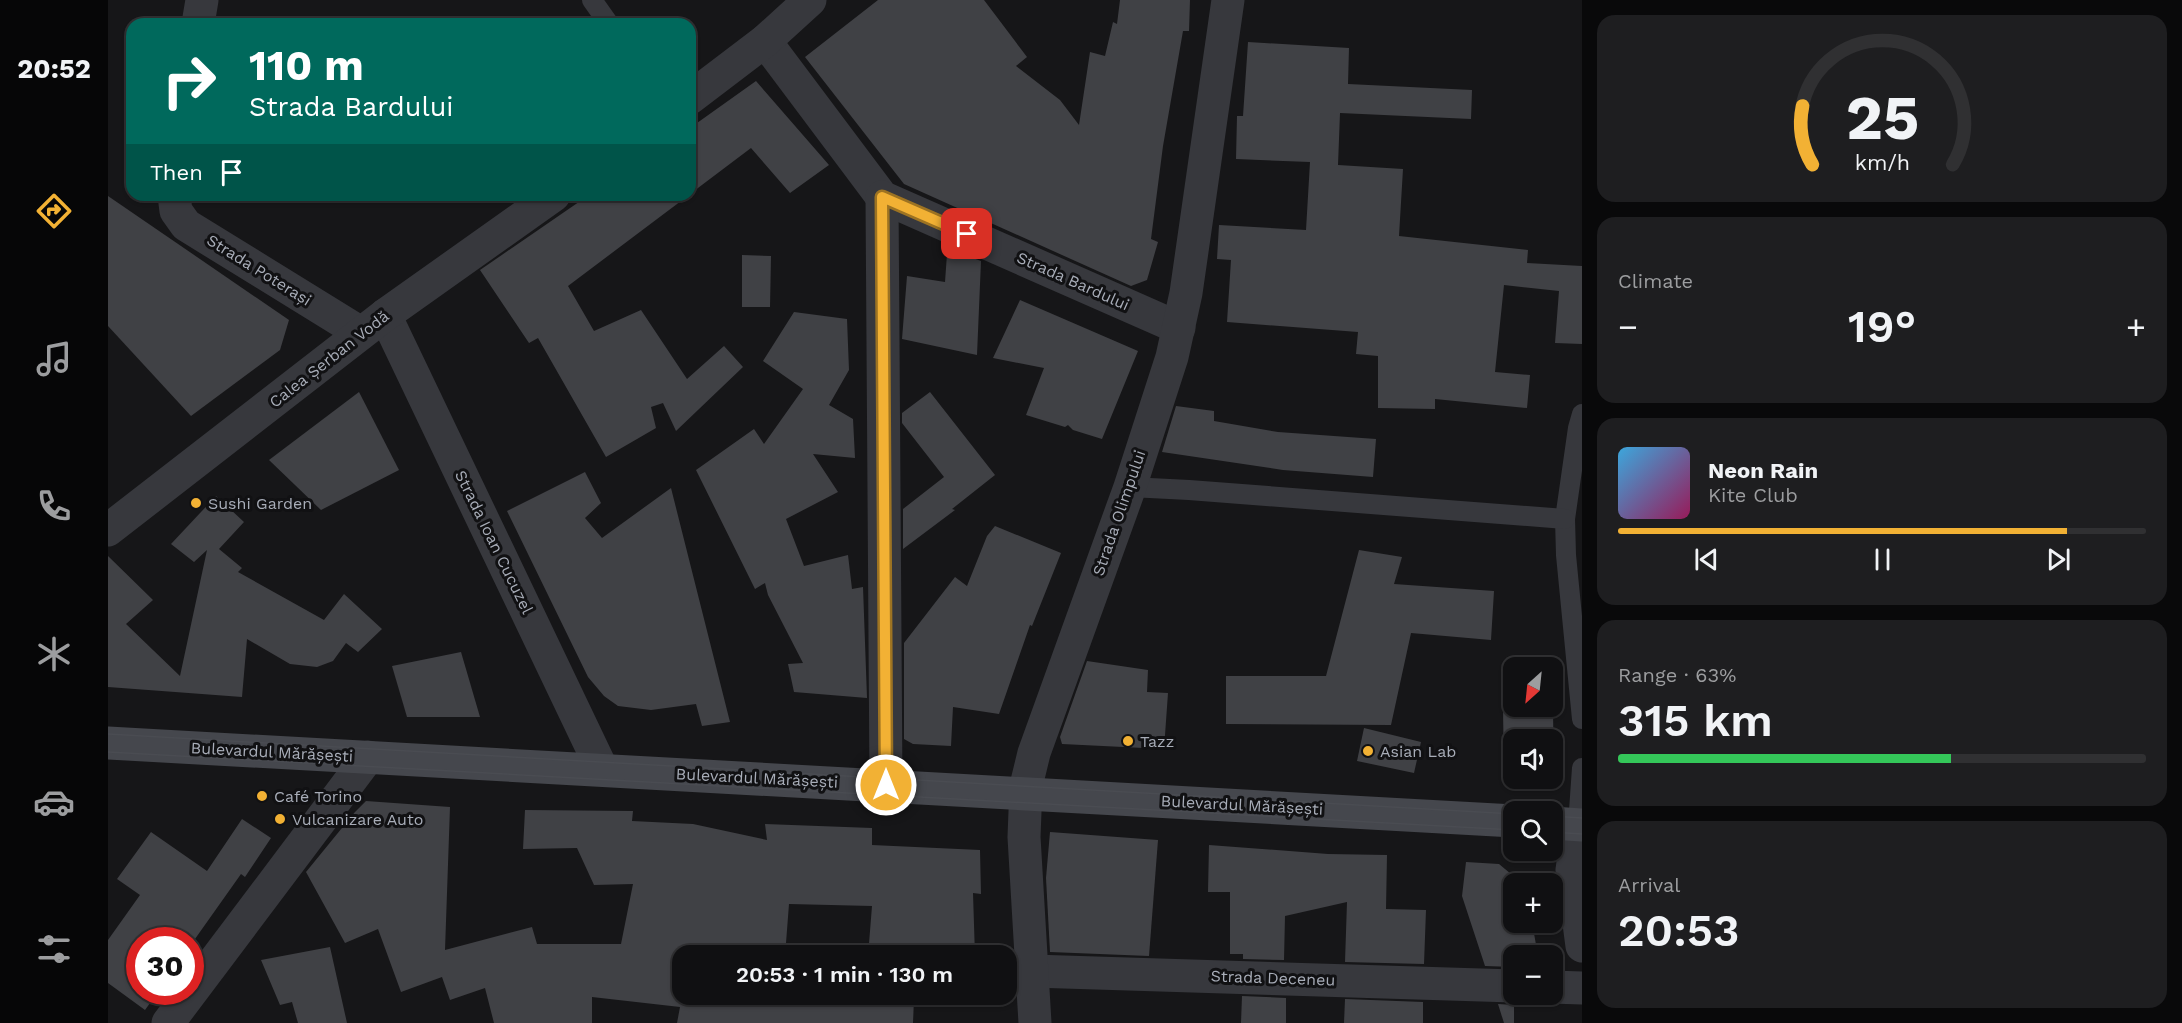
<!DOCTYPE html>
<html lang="en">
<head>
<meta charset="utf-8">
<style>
  :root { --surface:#101012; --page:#1e1e20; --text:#f1f3f6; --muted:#9c9d9f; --line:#303032; --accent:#f2b134 }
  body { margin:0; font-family:"Work Sans",sans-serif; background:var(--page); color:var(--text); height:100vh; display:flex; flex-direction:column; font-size:22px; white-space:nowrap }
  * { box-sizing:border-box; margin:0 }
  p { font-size:20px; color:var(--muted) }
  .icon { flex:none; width:33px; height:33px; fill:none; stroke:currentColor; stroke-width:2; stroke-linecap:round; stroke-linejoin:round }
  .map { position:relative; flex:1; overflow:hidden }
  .sheet { display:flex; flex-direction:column; gap:15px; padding:15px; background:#09090a; width:600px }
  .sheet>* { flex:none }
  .hud { position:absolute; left:18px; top:18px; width:570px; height:183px; border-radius:18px; box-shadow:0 2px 4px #0004,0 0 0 2px var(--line); background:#00695c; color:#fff; overflow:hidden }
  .needle { width:39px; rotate:207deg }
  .buttons { position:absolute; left:1395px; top:657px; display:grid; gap:12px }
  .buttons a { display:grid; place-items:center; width:60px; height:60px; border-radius:12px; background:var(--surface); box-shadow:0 2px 4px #0004,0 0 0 2px var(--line); font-size:30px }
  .speed { position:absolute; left:18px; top:927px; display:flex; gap:12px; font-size:30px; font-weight:700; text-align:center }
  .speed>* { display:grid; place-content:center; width:78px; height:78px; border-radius:50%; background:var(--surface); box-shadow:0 2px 4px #0004,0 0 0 2px var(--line); line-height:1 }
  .speed .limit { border:9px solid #d22; background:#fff; color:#111 }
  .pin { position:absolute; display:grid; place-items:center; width:51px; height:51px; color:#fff; margin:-26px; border-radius:12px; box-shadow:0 3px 9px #0006 }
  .me { position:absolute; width:66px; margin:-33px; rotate:0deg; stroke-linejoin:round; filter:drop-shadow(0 0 4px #0008) }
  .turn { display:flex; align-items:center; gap:21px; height:126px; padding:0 24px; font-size:27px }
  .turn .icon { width:78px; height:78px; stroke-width:2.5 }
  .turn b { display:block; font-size:42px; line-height:51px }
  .then { display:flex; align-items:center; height:57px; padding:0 24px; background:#0003; gap:12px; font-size:22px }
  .big { font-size:45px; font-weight:600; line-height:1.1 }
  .sheet .card { flex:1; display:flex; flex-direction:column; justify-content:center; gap:9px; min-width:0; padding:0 21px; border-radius:18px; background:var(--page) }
  .sheet .dial { align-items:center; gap:0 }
  .dial svg { height:156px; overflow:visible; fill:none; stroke:var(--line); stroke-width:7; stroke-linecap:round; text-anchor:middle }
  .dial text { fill:var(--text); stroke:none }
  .song { display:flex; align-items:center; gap:18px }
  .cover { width:72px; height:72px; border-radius:9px; background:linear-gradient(135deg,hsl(200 70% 55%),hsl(330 70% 35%)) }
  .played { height:6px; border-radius:3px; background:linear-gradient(90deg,var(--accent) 85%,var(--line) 85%) }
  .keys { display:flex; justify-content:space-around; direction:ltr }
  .heat { display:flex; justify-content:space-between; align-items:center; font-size:33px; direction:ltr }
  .charge { height:9px; border-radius:4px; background:linear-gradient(90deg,#34c759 63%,var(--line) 0) }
  .trip { position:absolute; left:564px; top:945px; width:345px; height:60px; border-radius:18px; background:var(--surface); box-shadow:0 2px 4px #0004,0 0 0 2px var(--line); font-weight:600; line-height:60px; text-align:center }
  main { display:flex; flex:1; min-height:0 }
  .tab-bar { display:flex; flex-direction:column; width:108px; justify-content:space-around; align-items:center; background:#060607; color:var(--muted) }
  .tab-bar .icon { width:42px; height:42px }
  .tab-bar .on { color:var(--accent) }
  .tab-bar b { font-size:27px; color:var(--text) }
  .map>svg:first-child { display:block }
  .building { fill:#404145 }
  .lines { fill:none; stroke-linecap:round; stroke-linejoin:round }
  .service { stroke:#37383d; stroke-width:20 }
  .minor { stroke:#37383d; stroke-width:33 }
  .tertiary { stroke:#37383d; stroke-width:33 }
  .secondary { stroke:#45474d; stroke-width:33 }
  .tram { stroke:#4a4c52; stroke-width:1.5 }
  .route-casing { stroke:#9d7322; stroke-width:15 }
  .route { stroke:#f2b134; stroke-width:10 }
  .poi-dot { fill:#f2b134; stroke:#111113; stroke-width:2 }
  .labels { text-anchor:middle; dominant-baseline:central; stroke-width:6; stroke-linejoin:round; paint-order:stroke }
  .street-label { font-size:16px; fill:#a8adb8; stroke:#111113 }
  .poi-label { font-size:16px; fill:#a8adb8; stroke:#111113; text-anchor:start }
</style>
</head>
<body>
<main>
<nav class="tab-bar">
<b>20:52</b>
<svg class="icon on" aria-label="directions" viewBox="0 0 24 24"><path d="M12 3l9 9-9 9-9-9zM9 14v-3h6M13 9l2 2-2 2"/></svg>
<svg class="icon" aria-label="music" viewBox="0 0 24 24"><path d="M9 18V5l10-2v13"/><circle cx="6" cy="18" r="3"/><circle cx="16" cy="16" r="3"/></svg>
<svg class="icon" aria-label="phone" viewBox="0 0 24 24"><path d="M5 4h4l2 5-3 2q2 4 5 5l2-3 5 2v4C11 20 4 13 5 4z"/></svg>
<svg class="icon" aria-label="climate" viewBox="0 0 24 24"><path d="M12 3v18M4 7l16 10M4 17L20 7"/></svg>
<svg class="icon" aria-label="car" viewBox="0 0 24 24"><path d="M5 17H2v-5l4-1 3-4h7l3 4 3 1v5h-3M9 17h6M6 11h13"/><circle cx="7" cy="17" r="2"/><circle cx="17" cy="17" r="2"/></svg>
<svg class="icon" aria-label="filters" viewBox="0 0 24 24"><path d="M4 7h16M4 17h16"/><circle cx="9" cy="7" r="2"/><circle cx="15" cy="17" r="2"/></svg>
</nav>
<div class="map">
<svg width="1474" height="1023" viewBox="0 0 1474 1023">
  <rect width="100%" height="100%" fill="#161618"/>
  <g class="building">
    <path d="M770,0H876L919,57L908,66L952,100L971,125L982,52L997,56L1005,22L1009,24L1012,0H1082L1081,31H1075L1055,146L1043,239L1050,242L1039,280L1023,286L796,184L697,57Z"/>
    <path d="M1140,42L1241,48L1240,84L1364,90L1363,119L1232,113L1230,165L1295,169L1291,236L1420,250L1419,263L1474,266V344L1447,343L1451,291L1396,285L1387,372L1422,375L1419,408L1327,399V409L1270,408V356L1248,354L1250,332L1119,322L1123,260L1109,259L1111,225L1198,230L1202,162L1128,159L1129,116H1135Z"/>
    <path d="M648,81L721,165L682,193L643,148L582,194V128Z"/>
    <path d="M481,195H581L460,286L486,331L533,310L579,379L616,346L635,367L568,431L555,403L543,407L548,428L498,457L430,338L421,343L372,270Z"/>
    <path d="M0,196L181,320L172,350L83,416L0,326Z"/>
    <path d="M839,254L865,258L873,261L869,355L794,339L799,276L837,282Z"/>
    <path d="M634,255L663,256L662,307H634Z"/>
    <path d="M912,300L1030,351L994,439L965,430L960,425L957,427L918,415L936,368L885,358Z"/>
    <path d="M686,312L739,319L741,370L721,405L745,419L747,458L705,454L730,492L678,519L696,566L740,555L744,589L755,587L759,698L686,692L680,664L695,663L660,595L657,583L647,589L588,470L646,429L656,444L695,389L655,361Z"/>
    <path d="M251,392L291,470L213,510L161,460Z"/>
    <path d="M822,392L887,475L844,509L847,510L795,549V509L836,477L794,423V413Z"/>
    <path d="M1068,406L1106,411V421L1170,432L1268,439L1265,477L1175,470L1054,452Z"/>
    <path d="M477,472L493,503L477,518L494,538L563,488L622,722L594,726L588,704L543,710L510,706L496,696L480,677L399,511Z"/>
    <path d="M108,496L136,522L111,549L134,568L130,572L216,620L236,594L274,629L250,652L238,643L225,661L209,667L182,664L139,639L134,697L0,687V556L45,600L18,624L72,676L99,550L86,562L63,544Z"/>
    <path d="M887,526L953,553L924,626L922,625L891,714L845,707L843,746L805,744L796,739V643L847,577L859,586L879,536Z"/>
    <path d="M1251,550L1294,557L1286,584L1386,591L1383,640L1303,633L1283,725L1118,724V676H1218Z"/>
    <path d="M353,652L372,717H299L284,666Z"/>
    <path d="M979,661L1040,670L1039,692L1060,693L1056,749L954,744L952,737Z"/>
    <path d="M1395,709L1445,711L1446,775L1444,740H1406V772L1396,771Z"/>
    <path d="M1256,728L1313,742L1306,773L1249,761Z"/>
    <path d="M258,801L342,807L337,950L424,927L429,944H513L525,884L486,885L469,848L415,849L417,810L525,811L524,821L585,824L659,840L657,824L764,828V845L872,850L873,894L865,893L867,956H760L764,906L681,904L677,956H574V994H674L806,999L805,1023H569L572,1007L484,997V1023H386L377,988L342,1000L334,977L293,992L270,929L237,943L198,872L247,812Z"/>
    <path d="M134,819L163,838L137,877L133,874L82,946V940H32V992H50L37,1010L0,983V940L32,895L9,879L43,832L99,871Z"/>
    <path d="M942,832L1050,840L1041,956L942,952L938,878Z"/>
    <path d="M1101,845L1220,854L1279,855L1278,909L1318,910L1316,964L1237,962L1239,902L1177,916L1176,960L1135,959V954H1122V892H1100Z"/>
    <path d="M1358,862L1391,864L1415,884H1406V922H1424L1430,956H1406V967L1377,966L1354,896Z"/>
    <path d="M222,947L239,1023H190L184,1002L172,1005L153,960Z"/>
    <path d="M1134,996L1178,998V1023H1133Z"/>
    <path d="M1237,999L1315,1002V1023H1236Z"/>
    <path d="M1390,1004L1406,1005V1023H1396Z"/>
  </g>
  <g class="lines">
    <g class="service">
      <path d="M484,0L501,24"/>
      <path d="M1474,414L1470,428L1457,519L1458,555L1474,719"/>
      <path d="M1022,487L1081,490L1457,519"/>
      <path d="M1470,825L1474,768"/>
    </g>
    <g class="minor">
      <path d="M90,24L94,0"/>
      <path d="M657,41L774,197L1071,328"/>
      <path d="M66,195L68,211L78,225L253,333"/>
      <path d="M774,197L778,785"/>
      <path d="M277,315L494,769"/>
      <path d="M1470,825L1464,870L1474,946"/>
      <path d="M924,971L1406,986"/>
      <path d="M1444,987L1474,988"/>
      <path d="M60,1023L260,757"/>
      <path d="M927,1023L916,837L918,786L926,753L1022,487L1064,357L1078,293L1120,0"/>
    </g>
    <g class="tertiary">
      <path d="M582,98L657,41L702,0"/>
      <path d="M0,530L277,315L446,195"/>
    </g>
    <g class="secondary">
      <path d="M0,743L1406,821"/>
      <path d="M1444,823L1474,825"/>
    </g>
    <g class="tram">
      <path d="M0,734L1406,814"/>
      <path d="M0,752L1406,830"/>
      <path d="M1444,816L1474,818"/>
      <path d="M1444,832L1474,834"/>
    </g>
  </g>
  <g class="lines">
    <defs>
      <path id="route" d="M778,785L774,197L859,234"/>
    </defs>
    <use href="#route" class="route-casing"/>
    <use href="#route" class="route"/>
  </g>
  <g class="poi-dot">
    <circle cx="88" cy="503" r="6"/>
    <circle cx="1020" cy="741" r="6"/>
    <circle cx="1260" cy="751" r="6"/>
    <circle cx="154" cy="796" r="6"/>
    <circle cx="172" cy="819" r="6"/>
  </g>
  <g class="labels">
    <g class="street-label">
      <text transform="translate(151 270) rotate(32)">Strada Poterași</text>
      <text transform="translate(965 281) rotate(24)">Strada Bardului</text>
      <text transform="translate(221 359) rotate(-38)">Calea Șerban Vodă</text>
      <text transform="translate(1011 513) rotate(-71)">Strada Olimpului</text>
      <text transform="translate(386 542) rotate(64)">Strada Ioan Cucuzel</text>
      <text transform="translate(164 752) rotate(3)">Bulevardul Mărășești</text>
      <text transform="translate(649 778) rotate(3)">Bulevardul Mărășești</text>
      <text transform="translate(1134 805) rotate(3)">Bulevardul Mărășești</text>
      <text transform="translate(1165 978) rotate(2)">Strada Deceneu</text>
    </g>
    <g class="poi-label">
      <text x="100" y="503">Sushi Garden</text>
      <text x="1032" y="741">Tazz</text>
      <text x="1272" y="751">Asian Lab</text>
      <text x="166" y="796">Café Torino</text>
      <text x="184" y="819">Vulcanizare Auto</text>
    </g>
  </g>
</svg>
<div class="buttons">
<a><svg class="needle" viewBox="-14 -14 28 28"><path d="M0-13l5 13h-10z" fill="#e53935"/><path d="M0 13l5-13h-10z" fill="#9c9d9f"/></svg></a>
<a><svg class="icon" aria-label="sound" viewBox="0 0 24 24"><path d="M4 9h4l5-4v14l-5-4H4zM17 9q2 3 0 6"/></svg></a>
<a><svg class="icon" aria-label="search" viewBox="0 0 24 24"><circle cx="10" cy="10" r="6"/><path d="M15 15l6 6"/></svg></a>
<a>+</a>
<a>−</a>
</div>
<div class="speed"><div class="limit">30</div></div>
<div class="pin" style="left:859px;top:234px;background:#d93025"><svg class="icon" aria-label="arrive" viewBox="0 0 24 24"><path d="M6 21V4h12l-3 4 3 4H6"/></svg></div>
<svg class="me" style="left:778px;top:785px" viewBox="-20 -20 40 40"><circle r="17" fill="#f2b134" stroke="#fff" stroke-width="3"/><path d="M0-11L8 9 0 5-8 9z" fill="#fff"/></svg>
<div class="trip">20:53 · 1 min · 130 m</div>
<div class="hud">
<div class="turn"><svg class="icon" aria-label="right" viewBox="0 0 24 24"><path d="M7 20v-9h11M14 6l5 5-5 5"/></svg><div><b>110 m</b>Strada Bardului</div></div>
<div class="then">Then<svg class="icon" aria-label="arrive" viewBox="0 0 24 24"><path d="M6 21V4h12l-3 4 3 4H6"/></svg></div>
</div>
</div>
<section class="sheet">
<div class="card dial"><svg viewBox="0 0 100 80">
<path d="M14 69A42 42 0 1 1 86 69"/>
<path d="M14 69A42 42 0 0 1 9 39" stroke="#f2b134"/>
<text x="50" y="56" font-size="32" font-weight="700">25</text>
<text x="50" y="72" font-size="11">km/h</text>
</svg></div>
<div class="card"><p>Climate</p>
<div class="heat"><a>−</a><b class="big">19°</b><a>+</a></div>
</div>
<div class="card">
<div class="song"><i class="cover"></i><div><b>Neon Rain</b><p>Kite Club</p></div></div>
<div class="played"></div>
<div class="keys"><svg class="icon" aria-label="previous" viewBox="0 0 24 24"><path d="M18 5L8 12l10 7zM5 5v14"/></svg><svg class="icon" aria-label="pause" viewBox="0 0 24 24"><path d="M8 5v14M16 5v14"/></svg><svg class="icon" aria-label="next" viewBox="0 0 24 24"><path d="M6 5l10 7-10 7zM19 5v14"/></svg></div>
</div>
<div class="card"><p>Range · 63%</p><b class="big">315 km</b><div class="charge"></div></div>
<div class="card"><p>Arrival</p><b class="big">20:53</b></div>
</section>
</main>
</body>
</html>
